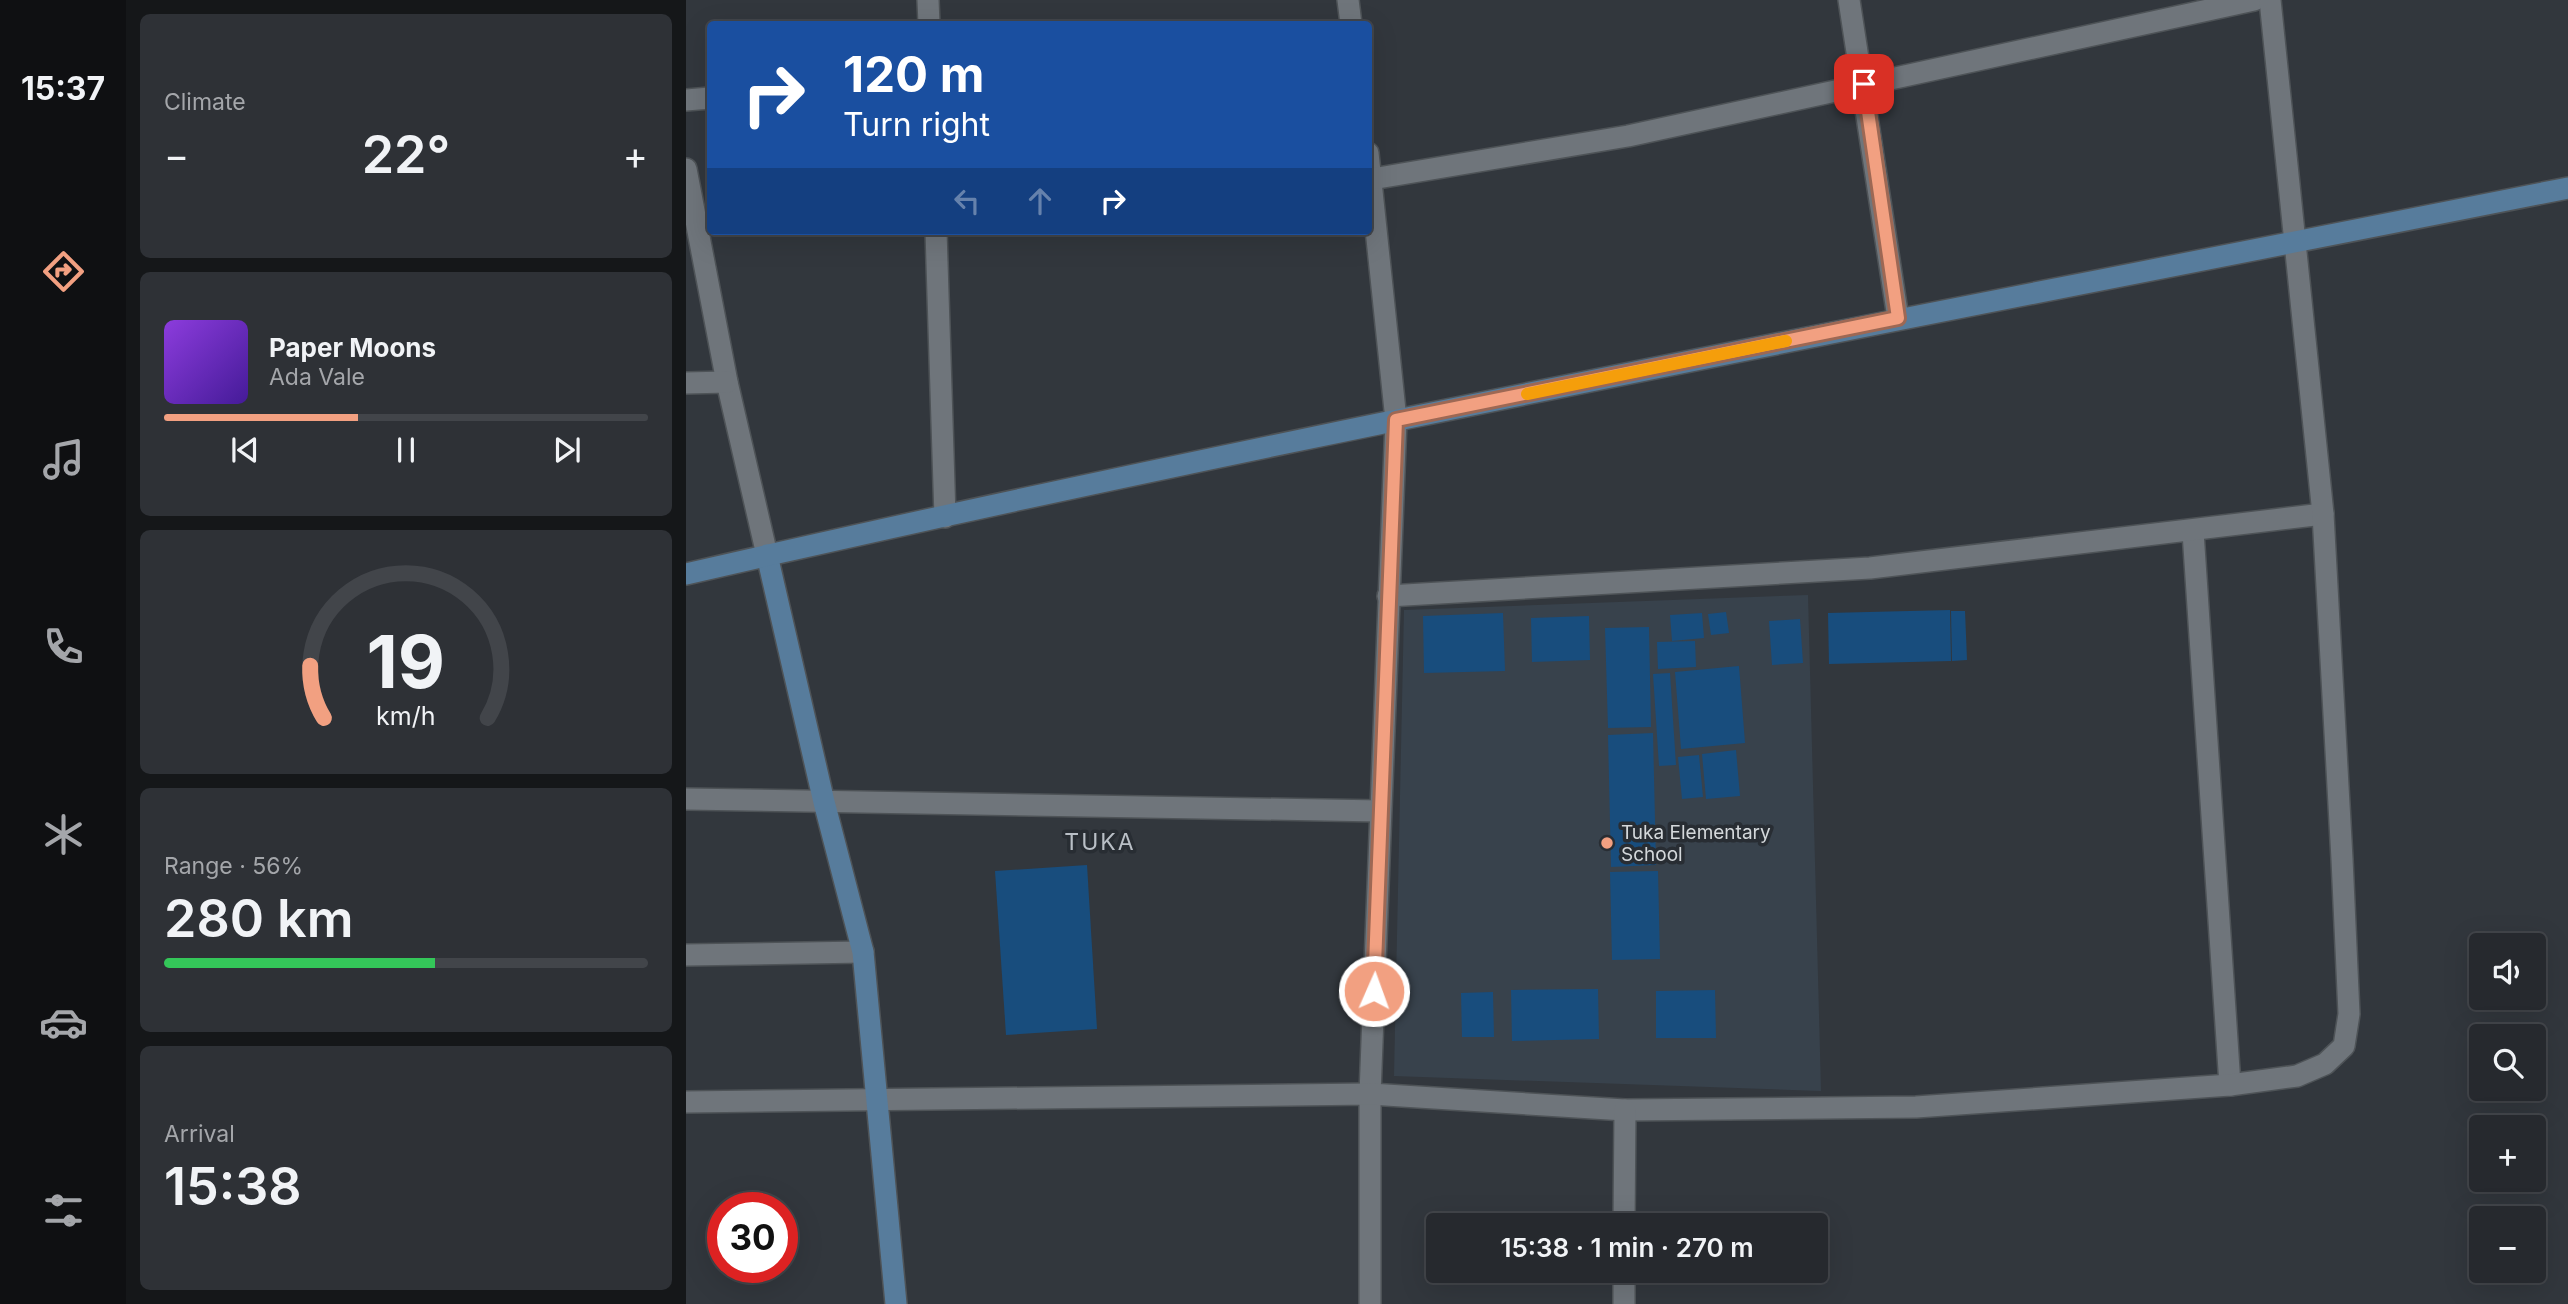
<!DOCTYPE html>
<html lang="en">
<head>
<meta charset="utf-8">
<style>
  :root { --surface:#26292e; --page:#2e3136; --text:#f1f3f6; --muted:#a4a6aa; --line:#42454a; --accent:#f2a081 }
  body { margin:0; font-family:Inter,sans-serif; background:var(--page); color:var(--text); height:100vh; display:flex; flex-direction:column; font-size:26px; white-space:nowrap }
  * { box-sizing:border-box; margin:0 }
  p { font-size:23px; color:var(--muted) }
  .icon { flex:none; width:38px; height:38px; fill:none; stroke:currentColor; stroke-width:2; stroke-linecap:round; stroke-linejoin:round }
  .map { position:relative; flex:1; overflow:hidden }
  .details { display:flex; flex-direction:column; gap:14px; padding:14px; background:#151719; width:560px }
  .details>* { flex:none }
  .guide { position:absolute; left:21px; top:21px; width:665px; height:214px; border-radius:7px; box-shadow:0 7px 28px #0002,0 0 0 2px var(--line); background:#1a4fa0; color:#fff; overflow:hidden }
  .tools { position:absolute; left:1783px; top:933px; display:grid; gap:14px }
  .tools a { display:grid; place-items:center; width:77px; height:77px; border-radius:7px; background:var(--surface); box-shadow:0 7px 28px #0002,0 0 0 2px var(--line); font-size:35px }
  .speed { position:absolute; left:21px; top:1192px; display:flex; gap:14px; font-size:35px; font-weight:700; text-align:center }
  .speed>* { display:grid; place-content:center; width:91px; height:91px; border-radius:50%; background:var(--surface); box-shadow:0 7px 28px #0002,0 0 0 2px var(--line); line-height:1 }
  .speed .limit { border:10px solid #d22; background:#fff; color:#111 }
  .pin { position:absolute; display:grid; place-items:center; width:60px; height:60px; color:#fff; margin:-30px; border-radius:14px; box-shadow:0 4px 10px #0006 }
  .me { position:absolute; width:77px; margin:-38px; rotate:2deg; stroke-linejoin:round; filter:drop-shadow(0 0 5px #0008) }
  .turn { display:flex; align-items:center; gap:24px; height:147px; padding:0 21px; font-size:32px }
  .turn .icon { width:91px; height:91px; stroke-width:2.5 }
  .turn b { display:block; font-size:49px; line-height:60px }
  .lanes { display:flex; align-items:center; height:66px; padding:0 21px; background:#0003; justify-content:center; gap:35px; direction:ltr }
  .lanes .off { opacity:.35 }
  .big { font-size:52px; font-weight:600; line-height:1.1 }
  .details .widget { flex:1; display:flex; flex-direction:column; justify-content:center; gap:10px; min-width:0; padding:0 24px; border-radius:10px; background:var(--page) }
  .details .dial { align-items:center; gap:0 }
  .dial svg { height:182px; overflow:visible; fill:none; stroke:var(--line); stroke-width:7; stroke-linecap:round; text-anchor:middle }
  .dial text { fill:var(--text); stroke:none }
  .song { display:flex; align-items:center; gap:21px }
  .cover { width:84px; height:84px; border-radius:10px; background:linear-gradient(135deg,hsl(270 70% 55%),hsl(260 70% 35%)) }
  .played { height:7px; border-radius:4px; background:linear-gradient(90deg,var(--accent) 40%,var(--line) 40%) }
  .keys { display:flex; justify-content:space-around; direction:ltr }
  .heat { display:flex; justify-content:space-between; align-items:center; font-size:38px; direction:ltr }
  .charge { height:10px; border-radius:5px; background:linear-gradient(90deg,#34c759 56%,var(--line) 0) }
  .trip { position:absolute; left:740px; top:1213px; width:402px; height:70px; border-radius:7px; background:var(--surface); box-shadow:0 7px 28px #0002,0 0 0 2px var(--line); font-weight:600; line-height:70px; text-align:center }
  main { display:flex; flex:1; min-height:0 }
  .tab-bar { display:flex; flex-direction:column; width:126px; justify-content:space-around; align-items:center; background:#0f1012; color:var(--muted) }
  .tab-bar .icon { width:49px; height:49px }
  .tab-bar .active { color:var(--accent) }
  .tab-bar b { font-size:32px; color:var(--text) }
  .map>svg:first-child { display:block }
  .built { fill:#38424c }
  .building { fill:#184d7d }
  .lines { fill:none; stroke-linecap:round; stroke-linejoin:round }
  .street-casing { stroke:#4e5357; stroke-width:24 }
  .secondary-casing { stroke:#4e5357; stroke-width:24 }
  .street { stroke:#6f757b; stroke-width:21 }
  .secondary { stroke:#577c9c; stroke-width:21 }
  .route-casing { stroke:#9d6854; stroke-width:18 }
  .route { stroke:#f2a081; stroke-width:12 }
  .slow { stroke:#f59e0b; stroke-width:12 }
  .poi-dot { fill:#f2a081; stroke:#282d33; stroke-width:2.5 }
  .labels { text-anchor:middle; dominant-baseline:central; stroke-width:7; stroke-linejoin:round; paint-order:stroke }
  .poi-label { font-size:19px; fill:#d4d8db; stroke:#282d33; text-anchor:start }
  .quarter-label { font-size:23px; letter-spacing:2px; fill:#b9bfc6; stroke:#282d33 }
</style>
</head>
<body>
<main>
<nav class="tab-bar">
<b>15:37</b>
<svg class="icon active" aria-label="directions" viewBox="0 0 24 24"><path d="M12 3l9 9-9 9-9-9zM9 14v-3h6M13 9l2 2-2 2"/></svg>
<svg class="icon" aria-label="music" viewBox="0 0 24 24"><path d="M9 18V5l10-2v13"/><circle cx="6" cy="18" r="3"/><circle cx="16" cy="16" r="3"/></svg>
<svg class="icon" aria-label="phone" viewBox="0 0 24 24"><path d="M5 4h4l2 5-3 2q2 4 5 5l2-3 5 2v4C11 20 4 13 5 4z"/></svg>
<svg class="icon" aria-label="climate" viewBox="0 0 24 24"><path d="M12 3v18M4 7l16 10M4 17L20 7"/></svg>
<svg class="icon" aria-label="car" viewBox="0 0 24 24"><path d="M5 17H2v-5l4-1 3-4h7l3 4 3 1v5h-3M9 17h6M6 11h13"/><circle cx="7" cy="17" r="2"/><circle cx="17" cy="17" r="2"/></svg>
<svg class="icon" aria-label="filters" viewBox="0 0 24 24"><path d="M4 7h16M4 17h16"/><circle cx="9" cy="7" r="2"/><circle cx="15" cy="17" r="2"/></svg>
</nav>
<section class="details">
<div class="widget"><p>Climate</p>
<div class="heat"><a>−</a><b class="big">22°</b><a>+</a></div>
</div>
<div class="widget">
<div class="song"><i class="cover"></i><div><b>Paper Moons</b><p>Ada Vale</p></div></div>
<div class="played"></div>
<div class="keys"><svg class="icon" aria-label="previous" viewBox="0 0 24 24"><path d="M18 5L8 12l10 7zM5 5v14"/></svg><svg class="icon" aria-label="pause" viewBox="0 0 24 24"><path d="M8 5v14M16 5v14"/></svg><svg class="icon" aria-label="next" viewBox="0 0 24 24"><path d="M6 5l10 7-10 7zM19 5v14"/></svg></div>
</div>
<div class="widget dial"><svg viewBox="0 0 100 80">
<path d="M14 69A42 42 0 1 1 86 69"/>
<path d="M14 69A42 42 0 0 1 8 46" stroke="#f2a081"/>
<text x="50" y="56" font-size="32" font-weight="700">19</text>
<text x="50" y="72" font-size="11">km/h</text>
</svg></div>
<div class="widget"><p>Range · 56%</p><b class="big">280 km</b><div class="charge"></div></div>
<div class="widget"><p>Arrival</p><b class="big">15:38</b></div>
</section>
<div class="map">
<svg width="1882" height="1304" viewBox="0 0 1882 1304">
  <rect width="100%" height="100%" fill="#32373d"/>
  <path class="built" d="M1122,595L1135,1091L708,1076L718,610Z"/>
  <g class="building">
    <path d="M1264,610L1265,661L1143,664L1142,613Z"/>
    <path d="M1265,611H1279L1281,660L1266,661Z"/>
    <path d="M1040,612L1043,633L1025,635L1022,614Z"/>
    <path d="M817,613L819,671L738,673L737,616Z"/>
    <path d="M1016,613L1018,638L986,641L984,615Z"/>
    <path d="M903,616L904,660L846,662L845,618Z"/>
    <path d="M1114,619L1117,663L1086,665L1083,621Z"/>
    <path d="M963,627L965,727L922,728L919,628Z"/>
    <path d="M1009,641L1010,667L972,669L971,642Z"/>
    <path d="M1053,666L1059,743L995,749L989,672Z"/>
    <path d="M984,673L990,765L973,766L967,674Z"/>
    <path d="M967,733L970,865L925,867L922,735Z"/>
    <path d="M1050,750L1054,796L1020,799L1016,754Z"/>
    <path d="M1013,755L1017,797L996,799L992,757Z"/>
    <path d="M401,865L411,1029L320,1035L309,871Z"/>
    <path d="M972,871L974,959L926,960L924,872Z"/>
    <path d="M912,989L913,1039L826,1041L825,990Z"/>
    <path d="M1029,990L1030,1038H970V991Z"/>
    <path d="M807,992L808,1037H776L775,993Z"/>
  </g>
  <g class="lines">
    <defs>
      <g id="street">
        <path d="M242,0L243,24"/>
        <path d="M662,0L665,24"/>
        <path d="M1163,0L1212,318"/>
        <path d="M0,100L24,98"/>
        <path d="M682,153L710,420L684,1094V1304"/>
        <path d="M0,169L41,382L81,555"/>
        <path d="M686,179L942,136L1568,0"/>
        <path d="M250,231L259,517"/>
        <path d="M0,383L41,382"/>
        <path d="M1507,532L1544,1085"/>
        <path d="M702,596L1184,568L1637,514"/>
        <path d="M0,799L694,811"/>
        <path d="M0,955L177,952"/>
        <path d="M0,1102L684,1094L939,1110L1230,1107L1544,1085L1611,1076L1639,1064L1658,1046L1663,1014L1656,859L1637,514L1584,0"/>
        <path d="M938,1225L939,1110"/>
        <path d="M938,1304V1270"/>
      </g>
      <g id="secondary">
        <path d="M81,555L138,802L177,952L210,1304"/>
        <path d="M0,574C624,430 1254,313 1882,188"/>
      </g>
    </defs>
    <use href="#street" class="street-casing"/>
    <use href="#secondary" class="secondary-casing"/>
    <use href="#street" class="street"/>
    <use href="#secondary" class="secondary"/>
  </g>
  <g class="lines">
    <defs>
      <path id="route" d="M688,991L710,420L1212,318L1178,84"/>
    </defs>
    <use href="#route" class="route-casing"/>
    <use href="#route" class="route"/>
    <path class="slow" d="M841,394L1100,341"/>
  </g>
  <circle class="poi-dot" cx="921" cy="843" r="7"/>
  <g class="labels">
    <g class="poi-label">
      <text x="935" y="832">Tuka Elementary<tspan x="935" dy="22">School</tspan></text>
    </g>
    <g class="quarter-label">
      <text x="414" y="842">TUKA</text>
    </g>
  </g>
</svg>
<div class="tools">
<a><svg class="icon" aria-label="sound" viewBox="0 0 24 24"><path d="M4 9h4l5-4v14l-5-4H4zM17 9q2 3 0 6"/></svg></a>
<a><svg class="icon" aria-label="search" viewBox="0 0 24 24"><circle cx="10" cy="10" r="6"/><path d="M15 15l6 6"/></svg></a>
<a>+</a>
<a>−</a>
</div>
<div class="speed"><div class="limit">30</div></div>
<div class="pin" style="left:1178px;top:84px;background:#d93025"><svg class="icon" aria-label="arrive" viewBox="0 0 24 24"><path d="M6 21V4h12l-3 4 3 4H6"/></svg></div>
<svg class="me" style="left:688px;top:991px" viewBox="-20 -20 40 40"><circle r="17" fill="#f2a081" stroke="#fff" stroke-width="3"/><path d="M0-11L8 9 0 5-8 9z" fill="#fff"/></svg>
<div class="trip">15:38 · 1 min · 270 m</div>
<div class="guide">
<div class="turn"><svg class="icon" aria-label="right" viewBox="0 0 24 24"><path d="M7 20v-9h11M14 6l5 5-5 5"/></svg><div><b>120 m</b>Turn right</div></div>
<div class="lanes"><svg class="icon off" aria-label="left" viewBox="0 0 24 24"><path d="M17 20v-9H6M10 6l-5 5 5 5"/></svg><svg class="icon off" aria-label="ahead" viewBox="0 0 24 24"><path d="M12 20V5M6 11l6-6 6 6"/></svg><svg class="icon" aria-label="right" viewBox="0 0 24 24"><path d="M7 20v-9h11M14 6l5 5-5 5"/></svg></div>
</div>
</div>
</main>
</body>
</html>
